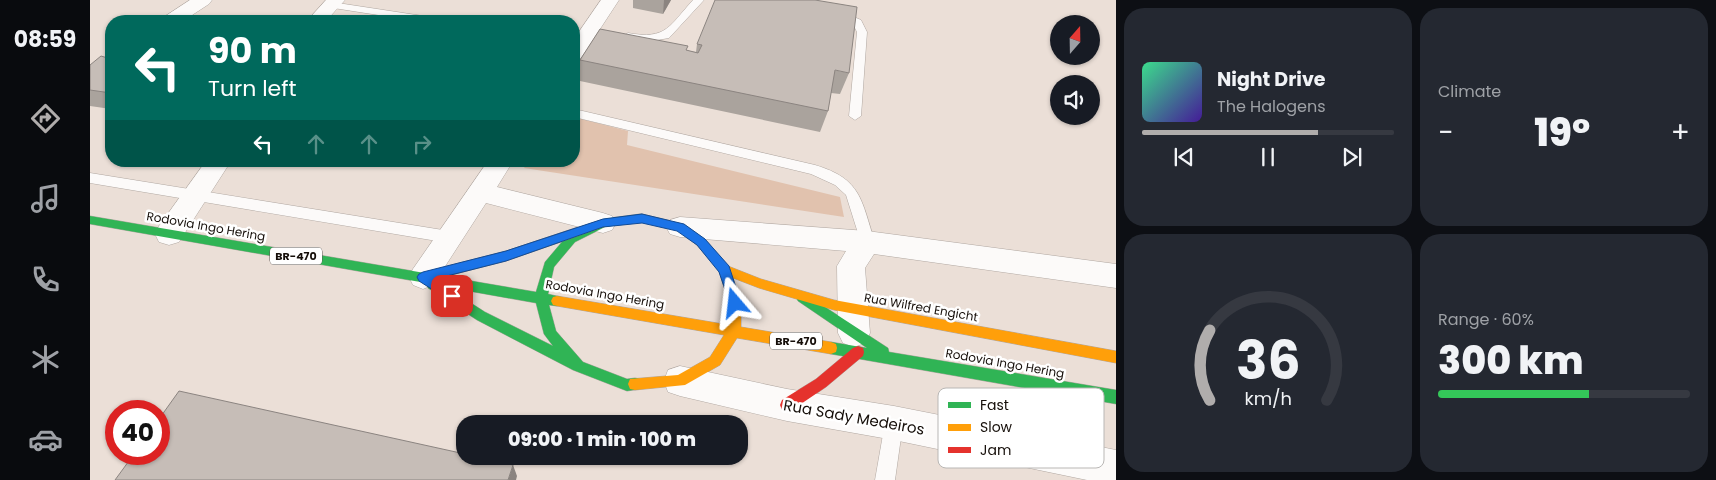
<!DOCTYPE html>
<html lang="en">
<head>
<meta charset="utf-8">
<style>
  :root { --surface:#171b24; --page:#242831; --text:#f1f3f6; --muted:#9ea1a6; --line:#363941; --accent:#b0adac }
  body { margin:0; font-family:Poppins,sans-serif; background:var(--page); color:var(--text); height:100vh; display:flex; flex-direction:column; font-size:19px; white-space:nowrap }
  * { box-sizing:border-box; margin:0 }
  p { font-size:16px; color:var(--muted) }
  .icon { flex:none; width:28px; height:28px; fill:none; stroke:currentColor; stroke-width:2; stroke-linecap:round; stroke-linejoin:round }
  .map { position:relative; flex:1; overflow:hidden }
  .side { display:flex; flex-direction:column; gap:8px; padding:8px; background:#0d0f14; width:600px }
  .side>* { flex:none }
  .banner { position:absolute; left:15px; top:15px; width:475px; height:152px; border-radius:20px; box-shadow:0 1px 4px #0004; background:#00695c; color:#fff; overflow:hidden }
  .needle { width:32px; rotate:20deg }
  .fabs { position:absolute; left:960px; top:15px; display:grid; gap:10px }
  .fabs a { display:grid; place-items:center; width:50px; height:50px; border-radius:50%; background:var(--surface); box-shadow:0 1px 4px #0004; font-size:25px }
  .speed { position:absolute; left:15px; top:400px; display:flex; gap:10px; font-size:25px; font-weight:700; text-align:center }
  .speed>* { display:grid; place-content:center; width:65px; height:65px; border-radius:50%; background:var(--surface); box-shadow:0 1px 4px #0004; line-height:1 }
  .speed .limit { border:8px solid #d22; background:#fff; color:#111 }
  .pin { position:absolute; display:grid; place-items:center; width:42px; height:42px; color:#fff; margin:-21px; border-radius:10px; box-shadow:0 2px 8px #0006 }
  .me { position:absolute; width:55px; margin:-28px; rotate:343deg; stroke-linejoin:round; filter:drop-shadow(0 0 4px #0008) }
  .turn { display:flex; align-items:center; gap:18px; height:105px; padding:0 20px; font-size:22px }
  .turn .icon { width:65px; height:65px; stroke-width:2.5 }
  .turn b { display:block; font-size:35px; line-height:42px }
  .lanes { display:flex; align-items:center; height:48px; padding:0 20px; background:#0003; justify-content:center; gap:25px; direction:ltr }
  .lanes .off { opacity:.35 }
  .big { font-size:38px; font-weight:800; line-height:1.1 }
  .side .tile { flex:1; display:flex; flex-direction:column; justify-content:center; gap:8px; min-width:0; padding:0 18px; border-radius:20px; background:var(--page) }
  .side .dial { align-items:center; gap:0 }
  .dial svg { height:130px; overflow:visible; fill:none; stroke:var(--line); stroke-width:7; stroke-linecap:round; text-anchor:middle }
  .dial text { fill:var(--text); stroke:none }
  .song { display:flex; align-items:center; gap:15px }
  .cover { width:60px; height:60px; border-radius:8px; background:linear-gradient(135deg,hsl(150 70% 55%),hsl(260 70% 35%)) }
  .played { height:5px; border-radius:2px; background:linear-gradient(90deg,var(--accent) 70%,var(--line) 70%) }
  .keys { display:flex; justify-content:space-around; direction:ltr }
  .heat { display:flex; justify-content:space-between; align-items:center; font-size:28px; direction:ltr }
  .charge { height:8px; border-radius:4px; background:linear-gradient(90deg,#34c759 60%,var(--line) 0) }
  .side .tiles { flex:1; display:grid; gap:8px; grid-template-columns:repeat(2,1fr) }
  .trip { position:absolute; left:366px; top:415px; width:292px; height:50px; border-radius:20px; background:var(--surface); box-shadow:0 1px 4px #0004; font-weight:800; line-height:50px; text-align:center }
  main { display:flex; flex:1; min-height:0 }
  .tab-bar { display:flex; flex-direction:column; width:90px; justify-content:space-around; align-items:center; background:#090b0e; color:var(--muted) }
  .tab-bar .icon { width:35px; height:35px }
  .tab-bar .active { color:var(--accent) }
  .tab-bar b { font-size:22px; color:var(--text) }
  .map>svg:first-child { display:block }
  .green { fill:#e1c2ae }
  .lines { fill:none; stroke-linecap:round; stroke-linejoin:round }
  .lane-casing { stroke:#b0a7a1; stroke-width:1 }
  .street-casing { stroke:#b0a7a1; stroke-width:1 }
  .fast-casing { stroke:#b0a7a1; stroke-width:1 }
  .slow-casing { stroke:#b0a7a1; stroke-width:1 }
  .jam-casing { stroke:#b0a7a1; stroke-width:1 }
  .lane { fill:#fcfaf9; fill-rule:evenodd }
  .street { fill:#fcfaf9; fill-rule:evenodd }
  .fast { fill:#30b455; fill-rule:evenodd }
  .slow { fill:#ff9f0a; fill-rule:evenodd }
  .jam { fill:#e5322d; fill-rule:evenodd }
  .wall { fill:#aaa39d }
  .shaded-wall { fill:#8b8480 }
  .building { fill:#c6bdb7; stroke:#8b8480 }
  .route { fill:#1a73e8; stroke:#114b97 }
  .labels { text-anchor:middle; dominant-baseline:central; stroke-width:5; stroke-linejoin:round; paint-order:stroke }
  .shield { fill:#fff; stroke:#5b5653; stroke-width:1 }
  .shield-label { font-size:11px; font-weight:bold; fill:#150e09 }
  .street-label { font-size:12px; fill:#150e09; stroke:#fff }
  .near-street-label { font-size:15px; fill:#150e09; stroke:#fff }
  .key { fill:#fff; stroke:#b9b7b5; stroke-width:1 }
  .key-label { font-size:14px; fill:#150e09 }
</style>
</head>
<body>
<main>
<nav class="tab-bar">
<b>08:59</b>
<svg class="icon active" aria-label="directions" viewBox="0 0 24 24"><path d="M12 3l9 9-9 9-9-9zM9 14v-3h6M13 9l2 2-2 2"/></svg>
<svg class="icon" aria-label="music" viewBox="0 0 24 24"><path d="M9 18V5l10-2v13"/><circle cx="6" cy="18" r="3"/><circle cx="16" cy="16" r="3"/></svg>
<svg class="icon" aria-label="phone" viewBox="0 0 24 24"><path d="M5 4h4l2 5-3 2q2 4 5 5l2-3 5 2v4C11 20 4 13 5 4z"/></svg>
<svg class="icon" aria-label="climate" viewBox="0 0 24 24"><path d="M12 3v18M4 7l16 10M4 17L20 7"/></svg>
<svg class="icon" aria-label="car" viewBox="0 0 24 24"><path d="M5 17H2v-5l4-1 3-4h7l3 4 3 1v5h-3M9 17h6M6 11h13"/><circle cx="7" cy="17" r="2"/><circle cx="17" cy="17" r="2"/></svg>
</nav>
<div class="map">
<svg width="1026" height="480" viewBox="0 0 1026 480">
  <rect width="100%" height="100%" fill="#ebdfd7"/>
  <path class="green" d="M484,117L538,131L537,145L750,197L754,217L434,168L439,161H484Z"/>
  <g class="lines">
    <defs>
      <g id="lane">
        <path d="M603,0H614L579,38L555,42L534,38L533,36L538,33C577,40 579,26 603,0Z"/>
        <path d="M241,2L346,18L351,21H327L237,7V3Z"/>
        <path d="M748,10L771,20L777,32L771,116L765,120L759,116L767,32L763,24L744,15L743,13Z"/>
        <path d="M484,109L725,165C772,179 771,200 785,242L782,246L777,248L772,246L756,195L745,185L721,174L484,117Z"/>
        <path d="M0,173L359,231L364,233L366,237L364,241L359,243L0,183Z"/>
        <path d="M804,414L811,416L813,423L805,480H785L795,423L797,416Z"/>
      </g>
      <g id="street">
        <path d="M100,0H122L119,4L93,21H72L74,17Z"/>
        <path d="M236,0H255L236,21H217Z"/>
        <path d="M511,0H529L491,58L484,60V39Z"/>
        <path d="M116,161H141L89,242L79,245L69,242L65,234L69,226Z"/>
        <path d="M398,161H423L407,187L513,213L522,216L526,223L522,230L513,233L396,203L343,285L333,289L323,285L319,277L323,269Z"/>
        <path d="M590,217L777,231L1026,264V288L784,254L775,268L780,333L775,343L764,347L753,343L748,333L747,266L756,251L590,237L580,234L576,227L580,220Z"/>
        <path d="M590,366L697,389L804,406L1026,450V480H997L804,440L697,421L590,396L578,392L574,381L578,370Z"/>
      </g>
      <g id="fast">
        <path d="M552,214L557,218L556,221L515,227L485,242L464,267L458,294L471,297L473,301L471,305L467,306L459,305L466,331L493,362L537,379L545,378L550,379L552,384L550,389L537,391L483,370L387,320L338,288L336,283L0,224V216L446,292L455,262L477,236L513,219ZM356,287L446,303L454,334L463,346L395,312Z"/>
        <path d="M712,292L798,348L799,352L1026,390V404L741,354L736,352L735,348L736,344L741,342L777,348L708,301L706,297L708,293Z"/>
      </g>
      <g id="slow">
        <path d="M552,214L594,224L615,239L638,266L671,279L744,300L1026,351V363L744,310L669,288L643,278L651,303V327L741,342L746,344L747,348L746,352L741,354L647,338L630,365L595,385L545,390L540,389L538,384L540,379L588,375L620,357L634,335L467,306L463,305L461,301L463,297L467,296L639,325V303L629,271L607,245L587,230L548,221L547,218Z"/>
        <path d="M513,219L518,223L517,226L416,261L342,280L338,278L336,275L338,272L342,270L416,251Z"/>
      </g>
      <path id="jam" d="M768,346L773,348L774,352L773,356L736,387L702,410L697,412L692,410L690,405L692,400L726,379L763,348Z"/>
    </defs>
    <use href="#lane" class="lane-casing"/>
    <use href="#street" class="street-casing"/>
    <use href="#fast" class="fast-casing"/>
    <use href="#slow" class="slow-casing"/>
    <use href="#jam" class="jam-casing"/>
    <use href="#lane" class="lane"/>
    <use href="#street" class="street"/>
    <use href="#fast" class="fast"/>
    <use href="#slow" class="slow"/>
    <use href="#jam" class="jam"/>
  </g>
  <g class="wall">
    <path d="M543,0H581L573,14L543,8Z"/>
    <path d="M607,44L759,73L750,94L741,93L738,111L730,132L490,81V60L597,51L606,52Z"/>
    <path d="M21,59V109L0,106V65Z"/>
  </g>
  <g class="shaded-wall">
    <path d="M574,0H581L573,14Z"/>
    <path d="M423,465L427,476L426,480H418Z"/>
  </g>
  <g class="building">
    <path d="M625,0H725L767,7L759,73L745,70L738,111L490,60L510,29L598,46L596,50L608,53L612,45L607,44Z"/>
    <path d="M11,56L21,59V93L0,90V65Z"/>
    <path d="M89,391L375,454V456H384L423,465L418,480H25L44,454H69V419Z"/>
  </g>
  <path class="route" d="M552,214L594,224L615,239L639,266L651,303L649,307L645,308L641,307L629,272L607,245L587,231L552,223L513,227L416,261L345,279L366,293L368,296L366,300L362,302L329,281L327,277L329,274L333,272L416,251L513,219Z"/>
  <g class="labels">
    <g class="shield">
      <rect x="180" y="247.5" width="52" height="17" rx="4"/>
      <rect x="680" y="332.5" width="52" height="17" rx="4"/>
    </g>
    <g class="shield-label">
      <text x="206" y="256">BR-470</text>
      <text x="706" y="341">BR-470</text>
    </g>
    <g class="street-label">
      <text transform="translate(116 226) rotate(10)">Rodovia Ingo Hering</text>
      <text transform="translate(515 294) rotate(10)">Rodovia Ingo Hering</text>
      <text transform="translate(831 307) rotate(10)">Rua Wilfred Engicht</text>
      <text transform="translate(915 363) rotate(10)">Rodovia Ingo Hering</text>
    </g>
    <g class="near-street-label">
      <text transform="translate(764 417) rotate(10)">Rua Sady Medeiros</text>
    </g>
  </g>
  <rect x="848" y="388" width="166" height="80" rx="8" class="key"/>
  <rect x="858" y="402" width="23" height="6" fill="#30b455"/>
  <rect x="858" y="424" width="23" height="7" fill="#ff9f0a"/>
  <rect x="858" y="447" width="23" height="6" fill="#e5322d"/>
  <g class="key-label">
    <text x="890" y="410">Fast</text>
    <text x="890" y="432">Slow</text>
    <text x="890" y="455">Jam</text>
  </g>
</svg>
<div class="fabs">
<a><svg class="needle" viewBox="-14 -14 28 28"><path d="M0-13l5 13h-10z" fill="#e53935"/><path d="M0 13l5-13h-10z" fill="#9ea1a6"/></svg></a>
<a><svg class="icon" aria-label="sound" viewBox="0 0 24 24"><path d="M4 9h4l5-4v14l-5-4H4zM17 9q2 3 0 6"/></svg></a>
</div>
<div class="speed"><div class="limit">40</div></div>
<div class="pin" style="left:362px;top:296px;background:#d93025"><svg class="icon" aria-label="arrive" viewBox="0 0 24 24"><path d="M6 21V4h12l-3 4 3 4H6"/></svg></div>
<svg class="me" style="left:645px;top:303px" viewBox="-20 -20 40 40"><path d="M0-17L14 15 0 8-14 15z" fill="#1a73e8" stroke="#fff" stroke-width="4"/></svg>
<div class="trip">09:00 · 1 min · 100 m</div>
<div class="banner">
<div class="turn"><svg class="icon" aria-label="left" viewBox="0 0 24 24"><path d="M17 20v-9H6M10 6l-5 5 5 5"/></svg><div><b>90 m</b>Turn left</div></div>
<div class="lanes"><svg class="icon" aria-label="left" viewBox="0 0 24 24"><path d="M17 20v-9H6M10 6l-5 5 5 5"/></svg><svg class="icon off" aria-label="ahead" viewBox="0 0 24 24"><path d="M12 20V5M6 11l6-6 6 6"/></svg><svg class="icon off" aria-label="ahead" viewBox="0 0 24 24"><path d="M12 20V5M6 11l6-6 6 6"/></svg><svg class="icon off" aria-label="right" viewBox="0 0 24 24"><path d="M7 20v-9h11M14 6l5 5-5 5"/></svg></div>
</div>
</div>
<section class="side">
<div class="tiles">
<div class="tile">
<div class="song"><i class="cover"></i><div><b>Night Drive</b><p>The Halogens</p></div></div>
<div class="played"></div>
<div class="keys"><svg class="icon" aria-label="previous" viewBox="0 0 24 24"><path d="M18 5L8 12l10 7zM5 5v14"/></svg><svg class="icon" aria-label="pause" viewBox="0 0 24 24"><path d="M8 5v14M16 5v14"/></svg><svg class="icon" aria-label="next" viewBox="0 0 24 24"><path d="M6 5l10 7-10 7zM19 5v14"/></svg></div>
</div>
<div class="tile"><p>Climate</p>
<div class="heat"><a>−</a><b class="big">19°</b><a>+</a></div>
</div>
<div class="tile dial"><svg viewBox="0 0 100 80">
<path d="M14 69A42 42 0 1 1 86 69"/>
<path d="M14 69A42 42 0 0 1 14 26" stroke="#b0adac"/>
<text x="50" y="56" font-size="32" font-weight="700">36</text>
<text x="50" y="72" font-size="11">km/h</text>
</svg></div>
<div class="tile"><p>Range · 60%</p><b class="big">300 km</b><div class="charge"></div></div>
</div>
</section>
</main>
</body>
</html>
